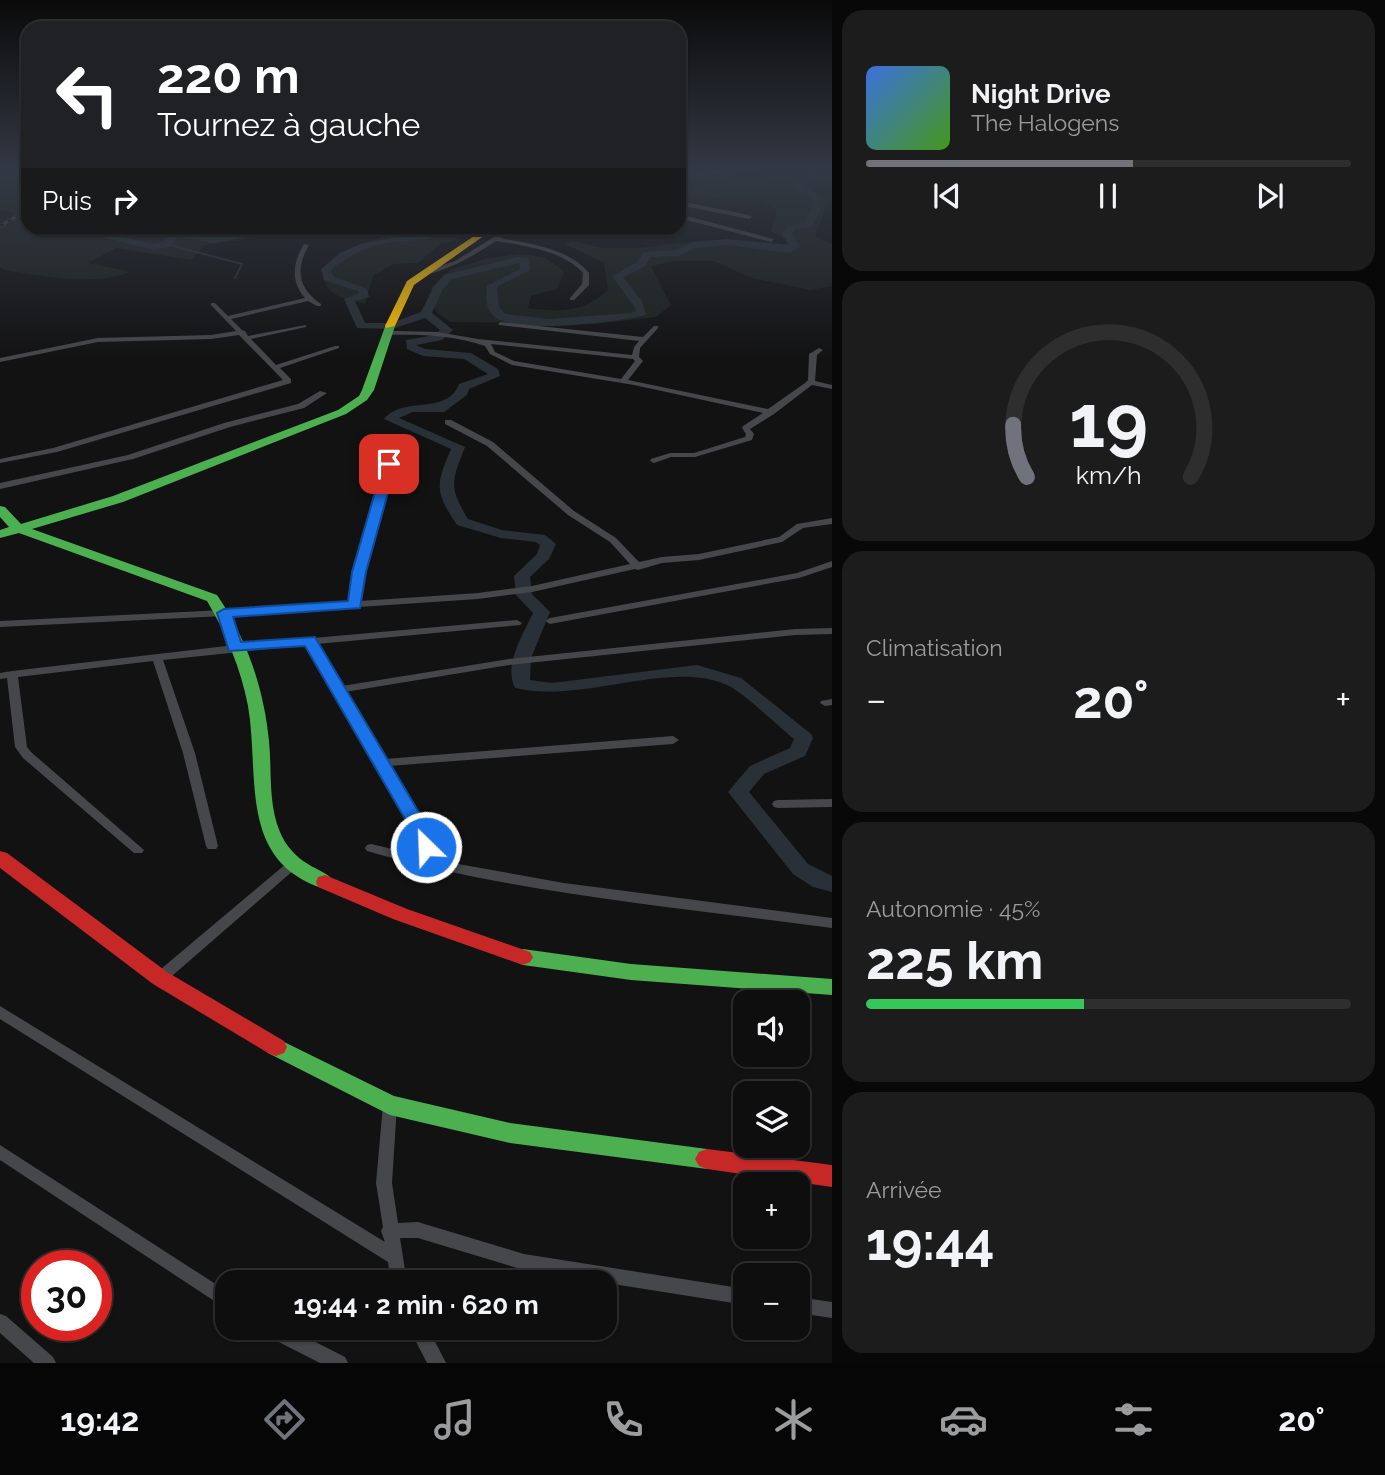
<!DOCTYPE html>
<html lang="fr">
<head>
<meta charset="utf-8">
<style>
  :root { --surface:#0e0e0e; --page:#1c1c1c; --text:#f1f3f6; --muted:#9b9c9e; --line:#2e2e2e; --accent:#70737b }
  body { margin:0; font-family:Raleway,sans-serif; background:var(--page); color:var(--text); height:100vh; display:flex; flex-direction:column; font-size:26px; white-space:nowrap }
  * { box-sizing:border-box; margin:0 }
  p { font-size:23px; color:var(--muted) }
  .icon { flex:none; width:38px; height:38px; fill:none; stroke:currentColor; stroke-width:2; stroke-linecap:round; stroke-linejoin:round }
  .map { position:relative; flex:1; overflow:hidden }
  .panel { display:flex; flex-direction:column; gap:10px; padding:10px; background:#080808; width:553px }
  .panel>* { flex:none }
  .banner { position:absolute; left:21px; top:21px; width:665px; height:214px; border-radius:21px; box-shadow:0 2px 5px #0004,0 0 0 2px var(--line); background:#202124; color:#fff; overflow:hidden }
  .tools { position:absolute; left:733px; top:990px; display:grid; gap:14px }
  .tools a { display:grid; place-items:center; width:77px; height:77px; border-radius:14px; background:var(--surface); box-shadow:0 2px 5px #0004,0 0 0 2px var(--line); font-size:35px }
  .speed { position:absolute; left:21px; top:1250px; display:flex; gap:14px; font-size:35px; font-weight:700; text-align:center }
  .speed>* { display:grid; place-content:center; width:91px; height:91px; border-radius:50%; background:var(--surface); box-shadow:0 2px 5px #0004,0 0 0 2px var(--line); line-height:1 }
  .speed .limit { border:10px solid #d22; background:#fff; color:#111 }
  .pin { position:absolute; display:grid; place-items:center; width:60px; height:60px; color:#fff; margin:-30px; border-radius:14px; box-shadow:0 4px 10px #0006 }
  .me { position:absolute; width:77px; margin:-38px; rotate:336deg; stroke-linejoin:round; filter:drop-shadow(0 0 5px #0008) }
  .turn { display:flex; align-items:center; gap:24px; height:147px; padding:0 21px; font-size:32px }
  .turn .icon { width:91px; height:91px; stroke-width:2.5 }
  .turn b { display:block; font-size:49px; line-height:60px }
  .then { display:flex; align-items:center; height:66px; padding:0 21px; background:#0003; gap:14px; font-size:26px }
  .big { font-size:52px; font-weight:700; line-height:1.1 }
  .panel .tile { flex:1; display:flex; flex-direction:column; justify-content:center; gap:10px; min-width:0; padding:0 24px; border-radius:21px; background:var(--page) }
  .panel .dial { align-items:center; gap:0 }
  .dial svg { height:182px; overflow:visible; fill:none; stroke:var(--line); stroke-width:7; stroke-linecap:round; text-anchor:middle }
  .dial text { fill:var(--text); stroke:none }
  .song { display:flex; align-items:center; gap:21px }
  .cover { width:84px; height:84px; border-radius:10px; background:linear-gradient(135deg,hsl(220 70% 55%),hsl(100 70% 35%)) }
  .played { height:7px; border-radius:4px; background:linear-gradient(90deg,var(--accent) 55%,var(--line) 55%) }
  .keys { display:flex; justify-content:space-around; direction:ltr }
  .heat { display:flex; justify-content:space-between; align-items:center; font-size:38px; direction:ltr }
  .charge { height:10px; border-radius:5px; background:linear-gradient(90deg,#34c759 45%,var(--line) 0) }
  .trip { position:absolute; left:215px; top:1270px; width:402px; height:70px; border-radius:21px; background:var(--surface); box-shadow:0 2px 5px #0004,0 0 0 2px var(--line); font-weight:700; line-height:70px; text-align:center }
  .tab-bar { display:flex; height:112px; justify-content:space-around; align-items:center; background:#060606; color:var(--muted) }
  .tab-bar .icon { width:49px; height:49px }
  .tab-bar .active { color:var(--accent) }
  .tab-bar b { font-size:32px; color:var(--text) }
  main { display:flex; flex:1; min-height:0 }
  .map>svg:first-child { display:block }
  .green { fill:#1c221d }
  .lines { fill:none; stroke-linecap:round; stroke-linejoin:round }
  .stream { stroke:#293037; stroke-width:2 }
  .river { fill:#293037; fill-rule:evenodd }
  .street { fill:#46474b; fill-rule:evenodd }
  .fast { fill:#4caf50; fill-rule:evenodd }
  .slow { fill:#ffc107; fill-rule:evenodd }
  .jam { fill:#c62828; fill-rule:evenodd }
  .rail-casing { stroke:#47484b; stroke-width:3.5 }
  .rail { stroke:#0c0c0e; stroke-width:2; stroke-dasharray:4.5; stroke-linecap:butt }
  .route { fill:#1a73e8; stroke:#114b97; stroke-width:2 }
</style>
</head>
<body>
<main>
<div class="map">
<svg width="832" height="1363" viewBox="0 0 832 1363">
  <rect width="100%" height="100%" fill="#121212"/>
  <g class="green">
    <path d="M0,169H28V228H124L159,232L216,228H305L261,233L255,238L205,245L191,260L116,248L88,263L131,272C91,286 46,277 5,270L0,267V228L26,215L0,210Z"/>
    <path d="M750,169H832V179L813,189L829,200L815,236L832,244V286L810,290L752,278L713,261H675L651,266L671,305L656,317L593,324L450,322L436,312L431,287L452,269L488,258L519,254L544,257L564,271L557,289L531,296L528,308C559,312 584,313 608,290L604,263L565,244L574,241L602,248H639L687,242L735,241L783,248L788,241L771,231L777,211L762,201L679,196V185L768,181Z"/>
    <path d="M392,228H474L451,242L441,243L418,263L394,264L373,276L365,304C343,298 325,297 322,271L347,250L402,229Z"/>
  </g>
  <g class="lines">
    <path class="stream" d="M166,244L242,264L235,278"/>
    <g class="river">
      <path d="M806,169H814L817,176L803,187L818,194L822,207L811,227L795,229L792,234L800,246L790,253L727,245L695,248L679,256L651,257L644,267L623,277L642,301L646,315C617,322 518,335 495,317C485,309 486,297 487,286L520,269V263L452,279L443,289L432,313L453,330L442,340L416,345L425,349L471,353L498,369L500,376L469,389L467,395L444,412H413L399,418L465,447C452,481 448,486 468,519L502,530L545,535L556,544L549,559L530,577L532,594L550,612L531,658L530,680L552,683L697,665L741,678L811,734L813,738L805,756L764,774L749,792L808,864L832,876V892L813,887L793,874L728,792L750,766L790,748L794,739C776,725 746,694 727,685C671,659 581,704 515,688C503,665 524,633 533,613L516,595L514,576L537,554L540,545L536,542L501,538L457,525C434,491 436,485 451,449L384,419C404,395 447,416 459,384L488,374L464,359L423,356L407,349L406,340L435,335L440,330L425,318L392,329L357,328L344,299L359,293L358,291L324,280L321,269L340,253L361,244L450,228C437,244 401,239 381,244C363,249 346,257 331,270L333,276L367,289L369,297L355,301L365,323H391L421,312L433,288L444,275L517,257L529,258L530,270L497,287L499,307L505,314L549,319L630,313L636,311L634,306L612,276L636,263L644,252L677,250L693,242L727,239L790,245L782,234L789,225L804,223L812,207L811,197L794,188L796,182L808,175Z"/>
      <path d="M65,228H81L154,244L163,242L176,231L214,237L273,228H293L214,243L178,237L169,246L154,250Z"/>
    </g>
    <g class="street">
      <path d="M714,170L735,174L732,176L714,174L679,181V177Z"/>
      <path d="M679,201L749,215L752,217L749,219L679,205Z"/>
      <path d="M679,214L773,239L774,240L771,242L679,218Z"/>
      <path d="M509,228H515L500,238C531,244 568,248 589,273V285L574,300H570V298L582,284L583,273C562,250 525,246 496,241C472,257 449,270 421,276L418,274L455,261Z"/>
      <path d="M644,228H651L648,230Z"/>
      <path d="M304,244L309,245C295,269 298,288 321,304V306H317L308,301L231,319L242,330L245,331L248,336L306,325V327L251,339L276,365L335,346H339V348L280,368L291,379V383L57,452L0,463V459L53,448L283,380L239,335L211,339L98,342L0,362V358L98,338L211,335L236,331L211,305V303H215L228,316L305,298C290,281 293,262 304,244Z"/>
      <path d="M501,322L643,337L654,326H658V328L640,348L639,357L643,361L628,380L768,409L805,383L808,380L809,354L819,348L823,350L817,355L815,381L832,385V389L812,385L774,414L750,429L754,434L752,440L695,457H671L654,463L650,461L651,459L670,453H694L745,437L746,434L742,428L743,426L763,413L634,385L512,365L490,354L485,346C453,335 420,334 386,335L383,333L386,331H399L437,332L478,339L632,355L634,347L639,341L499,325L498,324ZM491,344L633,359L635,361L621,379L514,361L495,352Z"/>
      <path d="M320,391L327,393L304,408L230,427L133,459L0,489V483L128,455L224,423L298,404Z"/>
      <path d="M445,420H451L493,442L574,511L616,538L639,562L662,557L699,554L779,537L797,524L832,518V524L803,528L782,542L699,560L662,563L638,570L635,569L532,592L478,599L224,616L0,627V621L224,610L351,602L354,572L385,464L389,462L393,464L364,572L360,601L478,593L532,586L630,564L610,542L568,515L487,446L445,424Z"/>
      <path d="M832,561V567L799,578L550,624L545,621L550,618L797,573Z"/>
      <path d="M517,620L522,623L520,625L317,644L342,686L509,659L795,629L832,628V634L795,635L509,665L345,692L385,759L673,736L679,740L673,744L389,766L427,831L436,860L564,883L832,918V928C677,907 518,894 367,851L365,848L367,845L371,844L422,856L415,831L307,645L163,660L195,753L218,846L216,849H208L206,846L183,753L153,661L18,677L27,747L31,752L144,850L142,853H134L23,758L15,747L7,678L0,679V673L12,671L235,645Z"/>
      <path d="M832,699V705L825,706L820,703L821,701Z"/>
      <path d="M832,799V807L778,808L774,807L772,804L774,801L778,800Z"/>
      <path d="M291,862L295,863L297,866L295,869L165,982L160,983L155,982L153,978L155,974L287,863Z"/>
      <path d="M0,1006L385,1242L381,1231L383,1227L376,1183L383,1105L385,1100L390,1099L395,1100L397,1105L392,1183L398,1223L418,1222L524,1254L746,1289V1305L524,1270L418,1238H400L407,1283H391L388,1262L0,1019Z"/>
      <path d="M0,1145L228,1292V1310L0,1160Z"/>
      <path d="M798,1297L832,1302V1318L798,1313Z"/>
      <path d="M0,1314L6,1316L53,1357L56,1363H34L0,1333Z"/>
      <path d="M260,1328H288L345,1357L348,1363H320L263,1334Z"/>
      <path d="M409,1328H428L446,1363H427Z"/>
    </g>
    <g class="fast">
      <path d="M386,324L395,326L374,390L367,400L346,414L123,502L32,529L217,595C247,639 264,689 269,741C272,771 268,804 280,832C285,845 296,857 308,864C317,870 329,873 334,882L332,887L325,889C237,862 260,775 248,706C241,669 226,633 207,601L19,533L0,538V530L9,527L0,517V506L5,507L21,524L113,496L338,410L359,396L362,390Z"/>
      <path d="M523,949L631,964L832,979V995L631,980L523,965L516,962L513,957L516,952Z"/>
      <path d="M276,1038L394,1096L510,1123L707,1149L715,1152L719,1159L715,1166L707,1169L510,1143L390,1115L268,1053L265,1047L268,1041Z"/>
    </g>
    <path class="slow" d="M486,228H495L414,285L395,326L386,328L385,326L407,281Z"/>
    <g class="jam">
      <path d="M0,851L7,853L167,972L284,1041L287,1047L284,1053L276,1056L268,1053L153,984L0,868Z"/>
      <path d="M325,875L407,909L530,952L533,957L530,962L523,965L393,919L318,887L316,882L318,877Z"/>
      <path d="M707,1149L832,1165V1187L707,1169L699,1166L695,1159L699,1152Z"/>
    </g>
    <defs>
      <path id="rail" d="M0,226L28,210"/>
    </defs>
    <use href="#rail" class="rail-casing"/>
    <use href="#rail" class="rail"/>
  </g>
  <linearGradient id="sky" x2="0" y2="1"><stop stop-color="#0a0a0a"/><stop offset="0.47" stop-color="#333944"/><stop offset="1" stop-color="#333944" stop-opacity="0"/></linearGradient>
  <rect width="832" height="360" fill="url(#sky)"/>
  <path class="route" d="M389,460L396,464L366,572L360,608L233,617L241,642L315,637L430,831L435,847L426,853L419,851L412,831L305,646L229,651L217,613L224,609L348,601L352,572L383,464Z"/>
</svg>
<div class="tools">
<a><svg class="icon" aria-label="sound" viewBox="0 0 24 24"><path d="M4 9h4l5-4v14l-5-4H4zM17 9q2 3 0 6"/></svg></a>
<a><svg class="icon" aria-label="layers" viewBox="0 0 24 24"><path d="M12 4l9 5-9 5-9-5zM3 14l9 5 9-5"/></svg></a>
<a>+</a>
<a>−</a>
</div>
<div class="speed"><div class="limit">30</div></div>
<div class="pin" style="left:389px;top:464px;background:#d93025"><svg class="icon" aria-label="arrive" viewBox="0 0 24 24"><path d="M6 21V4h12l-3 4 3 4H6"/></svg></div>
<svg class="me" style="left:426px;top:847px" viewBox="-20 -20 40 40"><circle r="17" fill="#1a73e8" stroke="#fff" stroke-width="3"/><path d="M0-11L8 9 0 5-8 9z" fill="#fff"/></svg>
<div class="trip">19:44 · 2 min · 620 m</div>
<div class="banner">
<div class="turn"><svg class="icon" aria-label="left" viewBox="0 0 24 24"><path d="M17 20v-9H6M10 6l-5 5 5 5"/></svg><div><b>220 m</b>Tournez à gauche</div></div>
<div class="then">Puis<svg class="icon" aria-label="right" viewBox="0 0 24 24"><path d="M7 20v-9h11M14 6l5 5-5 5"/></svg></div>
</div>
</div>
<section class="panel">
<div class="tile">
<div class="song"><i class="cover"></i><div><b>Night Drive</b><p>The Halogens</p></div></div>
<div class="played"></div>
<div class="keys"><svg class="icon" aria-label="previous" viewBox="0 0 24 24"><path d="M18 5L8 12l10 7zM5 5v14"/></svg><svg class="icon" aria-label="pause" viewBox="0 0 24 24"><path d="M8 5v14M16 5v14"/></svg><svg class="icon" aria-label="next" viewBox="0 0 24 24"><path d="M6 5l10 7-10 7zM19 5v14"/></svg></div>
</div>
<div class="tile dial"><svg viewBox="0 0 100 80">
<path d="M14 69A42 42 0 1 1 86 69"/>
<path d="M14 69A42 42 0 0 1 8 46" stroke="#70737b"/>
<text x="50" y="56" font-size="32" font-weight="700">19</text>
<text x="50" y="72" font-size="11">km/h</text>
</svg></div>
<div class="tile"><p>Climatisation</p>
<div class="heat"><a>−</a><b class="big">20°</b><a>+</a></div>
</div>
<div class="tile"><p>Autonomie · 45%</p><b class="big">225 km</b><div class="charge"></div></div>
<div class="tile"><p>Arrivée</p><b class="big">19:44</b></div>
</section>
</main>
<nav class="tab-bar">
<b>19:42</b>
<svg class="icon active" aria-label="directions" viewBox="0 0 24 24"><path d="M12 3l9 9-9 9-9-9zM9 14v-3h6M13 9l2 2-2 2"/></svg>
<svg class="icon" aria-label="music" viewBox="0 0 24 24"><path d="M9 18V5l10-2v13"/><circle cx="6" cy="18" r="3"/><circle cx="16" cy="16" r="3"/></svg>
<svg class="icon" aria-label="phone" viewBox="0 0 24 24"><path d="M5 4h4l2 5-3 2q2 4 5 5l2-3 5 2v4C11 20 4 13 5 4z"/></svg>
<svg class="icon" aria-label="climate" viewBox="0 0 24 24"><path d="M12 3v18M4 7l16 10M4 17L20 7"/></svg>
<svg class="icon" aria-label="car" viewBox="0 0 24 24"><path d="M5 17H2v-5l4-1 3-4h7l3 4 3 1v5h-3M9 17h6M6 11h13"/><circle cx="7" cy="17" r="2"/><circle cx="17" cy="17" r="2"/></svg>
<svg class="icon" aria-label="filters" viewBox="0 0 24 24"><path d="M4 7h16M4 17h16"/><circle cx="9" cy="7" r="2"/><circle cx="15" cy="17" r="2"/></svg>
<b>20°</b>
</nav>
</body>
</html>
